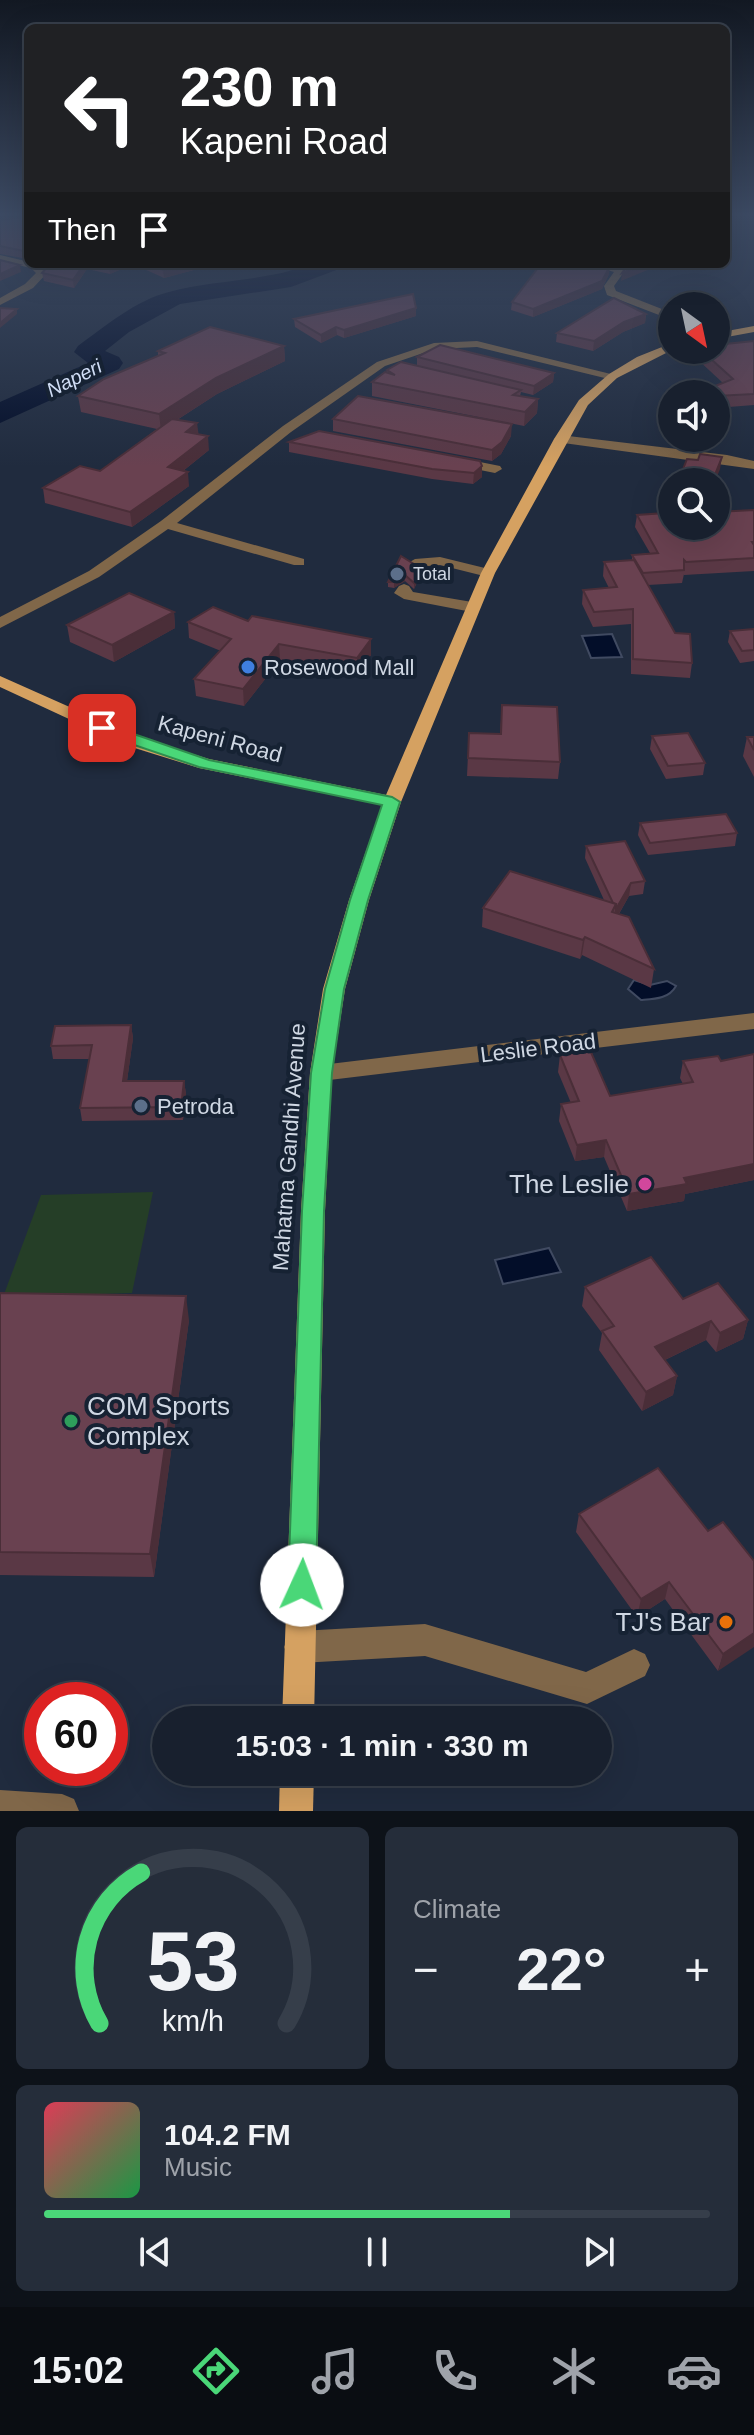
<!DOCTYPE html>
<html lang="en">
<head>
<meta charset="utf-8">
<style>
  :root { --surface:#18202e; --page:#252d3a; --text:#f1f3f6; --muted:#9fa3aa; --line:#363e4a; --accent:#4ad778 }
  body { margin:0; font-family:Helvetica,sans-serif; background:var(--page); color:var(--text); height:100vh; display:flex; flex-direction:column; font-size:30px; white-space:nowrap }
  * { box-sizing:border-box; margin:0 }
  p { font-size:26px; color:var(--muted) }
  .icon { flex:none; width:44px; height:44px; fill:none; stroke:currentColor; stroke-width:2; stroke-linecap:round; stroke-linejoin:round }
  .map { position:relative; height:1811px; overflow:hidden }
  .details { display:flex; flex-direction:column; gap:16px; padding:16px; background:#0d1219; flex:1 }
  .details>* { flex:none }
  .guide { position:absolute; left:24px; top:24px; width:706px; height:244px; border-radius:12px; box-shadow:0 8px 32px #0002,0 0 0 2px var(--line); background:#202124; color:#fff; overflow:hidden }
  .needle { width:52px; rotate:147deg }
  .fabs { position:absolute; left:658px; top:292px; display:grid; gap:16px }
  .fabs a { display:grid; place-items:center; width:72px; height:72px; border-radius:50%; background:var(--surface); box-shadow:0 8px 32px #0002,0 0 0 2px var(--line); font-size:40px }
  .speed { position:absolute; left:24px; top:1682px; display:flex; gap:16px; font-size:40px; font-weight:700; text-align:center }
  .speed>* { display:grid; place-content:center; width:104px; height:104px; border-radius:50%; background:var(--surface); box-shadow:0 8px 32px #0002,0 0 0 2px var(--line); line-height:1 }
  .speed .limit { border:12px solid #d22; background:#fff; color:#111 }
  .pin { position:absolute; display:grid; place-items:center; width:68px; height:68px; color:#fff; margin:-34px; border-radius:16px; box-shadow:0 4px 12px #0006 }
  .me { position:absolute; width:88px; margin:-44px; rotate:2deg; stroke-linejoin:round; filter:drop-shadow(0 0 6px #0008) }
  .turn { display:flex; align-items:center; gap:28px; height:168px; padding:0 24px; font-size:36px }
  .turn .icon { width:104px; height:104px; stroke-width:2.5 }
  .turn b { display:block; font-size:56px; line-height:68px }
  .then { display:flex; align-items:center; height:76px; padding:0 24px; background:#0003; gap:16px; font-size:30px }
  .big { font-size:60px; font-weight:600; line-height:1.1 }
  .details .widget { flex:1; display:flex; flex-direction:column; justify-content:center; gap:12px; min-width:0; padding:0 28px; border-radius:12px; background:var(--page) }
  .details .dial { align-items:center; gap:0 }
  .dial svg { height:208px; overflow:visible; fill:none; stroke:var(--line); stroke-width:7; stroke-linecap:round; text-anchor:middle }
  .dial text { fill:var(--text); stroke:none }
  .song { display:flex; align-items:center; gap:24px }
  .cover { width:96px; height:96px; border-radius:12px; background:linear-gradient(135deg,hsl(350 70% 55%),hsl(140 70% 35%)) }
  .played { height:8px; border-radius:4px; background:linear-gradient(90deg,var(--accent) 70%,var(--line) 70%) }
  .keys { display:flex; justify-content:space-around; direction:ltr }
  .heat { display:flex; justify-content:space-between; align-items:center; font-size:44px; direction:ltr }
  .details .tiles { flex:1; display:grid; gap:16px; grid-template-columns:1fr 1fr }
  .widget:last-child { grid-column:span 2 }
  .trip { position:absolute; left:152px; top:1706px; width:460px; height:80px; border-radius:40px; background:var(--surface); box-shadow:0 8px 32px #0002,0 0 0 2px var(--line); font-weight:600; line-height:80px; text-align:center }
  .tab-bar { display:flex; height:128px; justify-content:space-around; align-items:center; background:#0a0d12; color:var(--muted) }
  .tab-bar .icon { width:56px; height:56px }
  .tab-bar .active { color:var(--accent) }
  .tab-bar b { font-size:36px; color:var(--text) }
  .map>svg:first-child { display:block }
  .green { fill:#253e27 }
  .water { fill:#030e29; stroke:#404a61; stroke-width:2 }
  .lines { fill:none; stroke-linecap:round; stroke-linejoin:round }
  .river { fill:#030e29; fill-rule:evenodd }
  .minor { fill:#806749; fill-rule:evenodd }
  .major { fill:#d5a161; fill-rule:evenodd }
  .wall { fill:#5a3845 }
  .shaded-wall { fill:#4a2e38 }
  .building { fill:#694150; stroke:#4a2e38; stroke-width:2 }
  .route { fill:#4ad778; stroke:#308c4e; stroke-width:2 }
  .service-dot { fill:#5c6f8a; stroke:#162233; stroke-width:3 }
  .shop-dot { fill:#3f7fe0; stroke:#162233; stroke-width:3 }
  .hotel-dot { fill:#d1479c; stroke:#162233; stroke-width:3 }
  .leisure-dot { fill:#2e9e5b; stroke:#162233; stroke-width:3 }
  .food-dot { fill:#e8710a; stroke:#162233; stroke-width:3 }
  .labels { text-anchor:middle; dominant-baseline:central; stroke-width:8; stroke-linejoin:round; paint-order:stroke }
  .far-poi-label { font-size:18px; fill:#cfd7e3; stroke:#162233; text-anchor:start }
  .far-water-label { font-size:20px; font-style:italic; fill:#d0ddf5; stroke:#162233 }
  .poi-label { font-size:22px; fill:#cfd7e3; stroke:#162233; text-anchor:start }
  .street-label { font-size:22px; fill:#cfd7e3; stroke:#162233 }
  .near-poi-label { font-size:26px; fill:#cfd7e3; stroke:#162233; text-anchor:end }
</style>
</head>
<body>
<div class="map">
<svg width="754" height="1811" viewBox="0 0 754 1811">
  <rect width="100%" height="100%" fill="#202b3e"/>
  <path class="green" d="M153,1192L132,1293L3,1297L41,1195Z"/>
  <g class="water">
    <path d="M612,634L622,657L591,658L582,636Z"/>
    <path d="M634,980L650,985L667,981L676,986C669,999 654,999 641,1000L628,989Z"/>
    <path d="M549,1248L561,1272L503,1284L495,1260Z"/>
  </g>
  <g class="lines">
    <path class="river" d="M311,264H342L339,269L291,287L180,304L129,332L105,351L119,357L123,363L119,369L0,423V402L88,363L74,352L78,346C104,327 136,300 169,292C216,279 265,282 311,264Z"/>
    <g class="minor">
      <path d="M0,255L38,264L47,273L33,288L0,305V298L25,284L36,273L31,268L0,261Z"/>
      <path d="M588,264L621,267L624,272L614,286L616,291L672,313V320L607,295L604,286L614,272Z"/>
      <path d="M477,341L619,376L613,380L477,347L435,349L385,366L291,432L177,523L304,559V565H294L168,529L99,577L0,628V617L89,571L161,521L283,426L377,362L434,343Z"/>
      <path d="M560,435L727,455L754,461V469L556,442L554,439Z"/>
      <path d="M455,457L500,466L502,469L495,473L450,464V458Z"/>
      <path d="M440,557L493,570L495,573L488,577L440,565L415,567L408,563L415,559Z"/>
      <path d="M404,584L409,586L413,592L472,602L480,607L472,612L404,599L394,593L399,586Z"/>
      <path d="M754,1013V1029L321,1081L313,1079L310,1073L313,1067L321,1065Z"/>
      <path d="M425,1624L586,1672L634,1649L645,1654L650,1665L645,1676L587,1704L425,1656L300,1663L289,1658L284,1647L289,1636L300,1631Z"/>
      <path d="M0,1790L62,1794L74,1799L79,1811H0Z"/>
    </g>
    <g class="major">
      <path d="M754,326V332L716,339V333Z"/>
      <path d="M672,343V350L617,378L588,405L495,573L401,802L369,900L345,989L332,1073L325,1211L314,1720H282L301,1211L310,1073L323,989L349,900L382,805L199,768L125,745L0,687V676L137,737L209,759L386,795L481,573L554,439L579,400L609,374L637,357Z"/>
      <path d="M280,1772H314L313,1811H279Z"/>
    </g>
  </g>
  <g class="wall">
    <path d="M28,216V259L0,254V220Z"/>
    <path d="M41,264H133L110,274L87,269L74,288L44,281L42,273L46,269Z"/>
    <path d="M133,264H216L164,278Z"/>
    <path d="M609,274L602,289L533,317L511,310L512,302Z"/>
    <path d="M646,314L645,323L623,332L593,351L556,342L557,333Z"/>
    <path d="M416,316L344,338L337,335L321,343L295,327L294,319Z"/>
    <path d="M754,341V405L716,408V394H699L700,392L723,383L696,358L697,350H716Z"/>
    <path d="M284,346L285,361L217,394L177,420L198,434L209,450L183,471L189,486L132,527L45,503L43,488L100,471L157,429L81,412L78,396L158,356V351Z"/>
    <path d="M417,357L554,373L553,382L533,395L521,392L520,396L538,399L537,413L524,426L372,396V382L386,373L387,370L417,366Z"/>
    <path d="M333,419L511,436L501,454L492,461L333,431Z"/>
    <path d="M289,442L480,461L482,477L473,484L432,479L289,452Z"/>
    <path d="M754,510V571L684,575V574L682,583L648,585L692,663L690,678L631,674V624L593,627L582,604L583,590L609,588L603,576L604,562L632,560V555L650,553L635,527L637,515L672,526Z"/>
    <path d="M423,569L414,589L405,581L394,588L388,587V582Z"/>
    <path d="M174,612L175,628L114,662L70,642L67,625Z"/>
    <path d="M248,621L371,655L357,674L280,660L244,706L196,696L194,679L221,651L189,638L188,622Z"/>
    <path d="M754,629V661L740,663L728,642L730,631Z"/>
    <path d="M502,705L560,762L558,779L467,776L469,733L500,734Z"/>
    <path d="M652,736L705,763L703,775L666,779L650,749Z"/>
    <path d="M747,737H754V777L743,756Z"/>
    <path d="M640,823L737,833L735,846L648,855L638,835Z"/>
    <path d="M586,846L645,881L643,894L629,896L619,914L654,969L651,988L582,955L580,959L482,927L483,908L604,900L585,858Z"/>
    <path d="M131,1025L133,1038L127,1081H184L186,1094L183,1120L82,1121L80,1108L89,1059H53L51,1046Z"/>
    <path d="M754,1054V1180L685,1194L684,1201L627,1211L604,1157L575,1161L559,1121L561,1104L571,1103L558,1072L560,1055L610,1096L683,1084L680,1078L683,1061H721Z"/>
    <path d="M585,1287L683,1299L748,1320L743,1339L716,1352L706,1340L665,1360L677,1376L673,1395L642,1411L599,1350L602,1333L582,1306Z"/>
    <path d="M0,1293L189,1320L154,1577L0,1575Z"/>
    <path d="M579,1514L708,1531L754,1561L718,1671L665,1599L637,1617L576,1532Z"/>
  </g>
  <g class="shaded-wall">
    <path d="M84,264H87V269L74,288L73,280Z"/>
    <path d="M114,264H133L110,274L109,266Z"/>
    <path d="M186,264H216L164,278L163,270Z"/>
    <path d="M645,264H662L621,281L622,273Z"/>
    <path d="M20,265L21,272L0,281V274Z"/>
    <path d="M610,266L609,274L602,289L533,317V309Z"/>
    <path d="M416,308V316L344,338V330Z"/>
    <path d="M17,309V314L0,328V323Z"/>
    <path d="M646,314L645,323L623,332L593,351L594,341L624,322Z"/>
    <path d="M336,327L337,335L321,343V335Z"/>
    <path d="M284,346L285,361L217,394L161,430L159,414L216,378Z"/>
    <path d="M554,373L553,382L533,395L534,386Z"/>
    <path d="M538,399L537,413L524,426L525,412Z"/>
    <path d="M197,423L199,437L186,432Z"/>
    <path d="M512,424L511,436L501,454L492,461V450Z"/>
    <path d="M208,436L209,450L169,482L168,467Z"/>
    <path d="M722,457L720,469L715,482H712Z"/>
    <path d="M482,466V477L473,484L474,473Z"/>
    <path d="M188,472L189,486L132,527L130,512Z"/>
    <path d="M423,564V569L414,589V583Z"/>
    <path d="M405,575V581L394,588V582Z"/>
    <path d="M174,612L175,628L114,662L112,645Z"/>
    <path d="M371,639V655L357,674V658Z"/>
    <path d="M279,644L280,660L244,706L243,689Z"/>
    <path d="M631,883L629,896L614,922L616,909Z"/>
    <path d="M585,937L582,955L580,959L583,940Z"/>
    <path d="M131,1025L133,1038L125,1095L123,1081Z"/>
    <path d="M184,1081L186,1094L183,1120L181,1107Z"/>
    <path d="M606,1140L604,1157L575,1161L577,1145Z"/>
    <path d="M754,1164V1180L685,1194L684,1201L627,1211L629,1194L684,1178Z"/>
    <path d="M186,1296L189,1320L154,1577L150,1554Z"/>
    <path d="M748,1320L743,1339L716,1352L720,1333Z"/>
    <path d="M711,1321L706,1340L652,1366L655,1347Z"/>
    <path d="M677,1376L673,1395L642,1411L646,1392Z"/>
    <path d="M669,1582L665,1599L637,1617L641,1599Z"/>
    <path d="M754,1633V1647L718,1671L723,1654Z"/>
  </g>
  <g class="building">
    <path d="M28,216V252L0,246V220Z"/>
    <path d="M0,260L20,265L0,274Z"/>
    <path d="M48,264H84L73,280L42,273L49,265Z"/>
    <path d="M150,264H186L163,270Z"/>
    <path d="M541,264H603L610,266L602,281L533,309L512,302Z"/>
    <path d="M626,264H645L622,273L627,266Z"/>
    <path d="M413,294L416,308L344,330L336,327L321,335L294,319Z"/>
    <path d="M614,298L646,314L624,322L594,341L557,333Z"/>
    <path d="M0,308L17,309L0,323Z"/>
    <path d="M210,327L284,346L216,378L159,414L78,396L104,379L165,353L158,351Z"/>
    <path d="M754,341V394L716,396V394H700V392L733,379L701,350H716V345Z"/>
    <path d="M440,345L554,373L534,386L417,357Z"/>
    <path d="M401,362L521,390L513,395L538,399L525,412L372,382L385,372L395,375L387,370Z"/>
    <path d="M358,396L512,424L502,442L492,450L333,419Z"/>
    <path d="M172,419L197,423L186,432L208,436L168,467L188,472L130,512L43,488L80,466L100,471Z"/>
    <path d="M319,431L480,461L482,466L474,473L432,469L289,442Z"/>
    <path d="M700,454L722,457L712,482H678L687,459L698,460Z"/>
    <path d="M672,496V526H716V512L754,510V542H752L754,545V558L686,562L684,560V570L643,573L632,555L658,553L637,515L665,513Z"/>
    <path d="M401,556L414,564H423L414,583L405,575L394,582H388Z"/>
    <path d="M634,560L675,633L690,634L692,663L633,659V609L594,612L583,590L617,587L604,562Z"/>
    <path d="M129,593L174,612L112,645L67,625Z"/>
    <path d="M213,607L248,621L252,616L371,639L357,658L279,644L243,689L194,679L231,639L188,622Z"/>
    <path d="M754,629V650L742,651L730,631Z"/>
    <path d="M502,705L557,707L560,762L468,758L469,733L501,734Z"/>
    <path d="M688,733L705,763L668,766L652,736Z"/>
    <path d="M747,737H754V750Z"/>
    <path d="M726,814L737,833L650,843L640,823Z"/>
    <path d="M625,841L645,881L631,883L616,909V904L613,903L586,846Z"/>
    <path d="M510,871L616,904L612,912L629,917L654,969L585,937L583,940L483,908Z"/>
    <path d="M131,1025L123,1081H184L181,1107L80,1108L92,1045L51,1046L55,1026Z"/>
    <path d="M590,1050L610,1096L693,1082L683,1061L718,1056L721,1061L754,1054V1164L684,1178L687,1184L629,1194L606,1140L577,1145L561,1104L579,1101L560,1055Z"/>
    <path d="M651,1257L683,1299L718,1283L748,1320L720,1333L711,1321L655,1347L677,1376L646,1392L602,1331L614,1326L585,1287Z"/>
    <path d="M0,1293L186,1296L150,1554L0,1552Z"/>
    <path d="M658,1468L708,1531L723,1522L754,1561V1633L723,1654L669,1582L641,1599L579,1514Z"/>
  </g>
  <linearGradient id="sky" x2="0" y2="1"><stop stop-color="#121822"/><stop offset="0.46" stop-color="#3c4a63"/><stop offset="1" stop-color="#3c4a63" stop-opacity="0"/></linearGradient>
  <rect width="754" height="467" fill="url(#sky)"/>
  <path class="route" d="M102,723L209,760L392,797L400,802L368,900L344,989L332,1073L324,1211L316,1585L312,1594L302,1598L292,1594L288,1585L302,1211L311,1073L325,989L350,900L382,805L199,767L96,732V725Z"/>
  <g class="service-dot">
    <circle cx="397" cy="574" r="8"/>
    <circle cx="141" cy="1106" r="8"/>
  </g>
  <circle class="shop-dot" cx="248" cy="667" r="8"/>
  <circle class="hotel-dot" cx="645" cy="1184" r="8"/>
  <circle class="leisure-dot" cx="71" cy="1421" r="8"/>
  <circle class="food-dot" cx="726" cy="1622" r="8"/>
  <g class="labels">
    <g class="far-poi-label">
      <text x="413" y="574">Total</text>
    </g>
    <g class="far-water-label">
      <text transform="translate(74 378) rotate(-27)">Naperi</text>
    </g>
    <g class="poi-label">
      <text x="264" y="667">Rosewood Mall</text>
      <text x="157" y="1106">Petroda</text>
    </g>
    <g class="street-label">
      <text transform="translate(220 739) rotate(15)">Kapeni Road</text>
      <text transform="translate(538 1048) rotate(-7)">Leslie Road</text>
      <text transform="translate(289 1147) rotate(-86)">Mahatma Gandhi Avenue</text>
    </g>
    <g class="near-poi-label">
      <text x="629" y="1184">The Leslie</text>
      <text x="87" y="1406" text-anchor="start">COM Sports<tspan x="87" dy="30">Complex</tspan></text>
      <text x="710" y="1622">TJ's Bar</text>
    </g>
  </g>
</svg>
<div class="fabs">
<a><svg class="needle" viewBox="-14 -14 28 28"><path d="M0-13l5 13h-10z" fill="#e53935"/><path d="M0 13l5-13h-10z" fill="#9fa3aa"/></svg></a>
<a><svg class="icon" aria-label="sound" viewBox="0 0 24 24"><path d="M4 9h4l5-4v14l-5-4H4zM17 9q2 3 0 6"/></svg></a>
<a><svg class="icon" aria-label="search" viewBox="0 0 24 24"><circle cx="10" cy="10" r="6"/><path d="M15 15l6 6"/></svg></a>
</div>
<div class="speed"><div class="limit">60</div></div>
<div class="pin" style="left:102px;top:728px;background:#d93025"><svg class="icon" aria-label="arrive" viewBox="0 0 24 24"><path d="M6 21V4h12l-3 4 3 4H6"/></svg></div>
<svg class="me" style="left:302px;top:1585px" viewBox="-20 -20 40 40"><circle r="19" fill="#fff"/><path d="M0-13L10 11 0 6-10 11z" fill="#4ad778"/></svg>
<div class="trip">15:03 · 1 min · 330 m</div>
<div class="guide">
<div class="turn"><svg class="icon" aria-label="left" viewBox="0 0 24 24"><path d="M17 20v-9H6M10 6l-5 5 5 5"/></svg><div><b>230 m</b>Kapeni Road</div></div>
<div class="then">Then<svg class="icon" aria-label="arrive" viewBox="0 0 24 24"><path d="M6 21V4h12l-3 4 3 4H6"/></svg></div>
</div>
</div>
<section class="details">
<div class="tiles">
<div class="widget dial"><svg viewBox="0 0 100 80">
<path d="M14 69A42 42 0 1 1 86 69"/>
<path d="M14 69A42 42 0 0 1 30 11" stroke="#4ad778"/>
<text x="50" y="56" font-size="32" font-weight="700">53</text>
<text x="50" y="72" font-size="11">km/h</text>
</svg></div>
<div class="widget"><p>Climate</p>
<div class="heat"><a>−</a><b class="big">22°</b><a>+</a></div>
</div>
<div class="widget">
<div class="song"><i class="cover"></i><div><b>104.2 FM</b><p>Music</p></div></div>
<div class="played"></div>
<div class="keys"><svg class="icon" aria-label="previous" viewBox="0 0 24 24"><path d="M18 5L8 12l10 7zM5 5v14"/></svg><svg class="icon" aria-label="pause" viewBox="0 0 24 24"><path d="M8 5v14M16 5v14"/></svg><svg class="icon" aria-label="next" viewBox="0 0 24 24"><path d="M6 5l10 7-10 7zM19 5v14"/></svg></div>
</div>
</div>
</section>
<nav class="tab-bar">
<b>15:02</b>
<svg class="icon active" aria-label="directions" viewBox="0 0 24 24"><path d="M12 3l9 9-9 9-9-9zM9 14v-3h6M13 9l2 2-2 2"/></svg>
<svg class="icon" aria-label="music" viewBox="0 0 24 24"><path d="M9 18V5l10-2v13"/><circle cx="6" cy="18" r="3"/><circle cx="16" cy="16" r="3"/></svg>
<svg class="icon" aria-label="phone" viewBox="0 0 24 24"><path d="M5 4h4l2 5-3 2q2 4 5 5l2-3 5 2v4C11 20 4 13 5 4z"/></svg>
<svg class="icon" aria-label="climate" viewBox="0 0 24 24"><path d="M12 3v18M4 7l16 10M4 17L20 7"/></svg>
<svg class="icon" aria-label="car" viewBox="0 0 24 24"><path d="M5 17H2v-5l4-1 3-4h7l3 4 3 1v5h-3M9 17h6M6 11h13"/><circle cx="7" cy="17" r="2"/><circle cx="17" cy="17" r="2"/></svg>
</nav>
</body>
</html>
